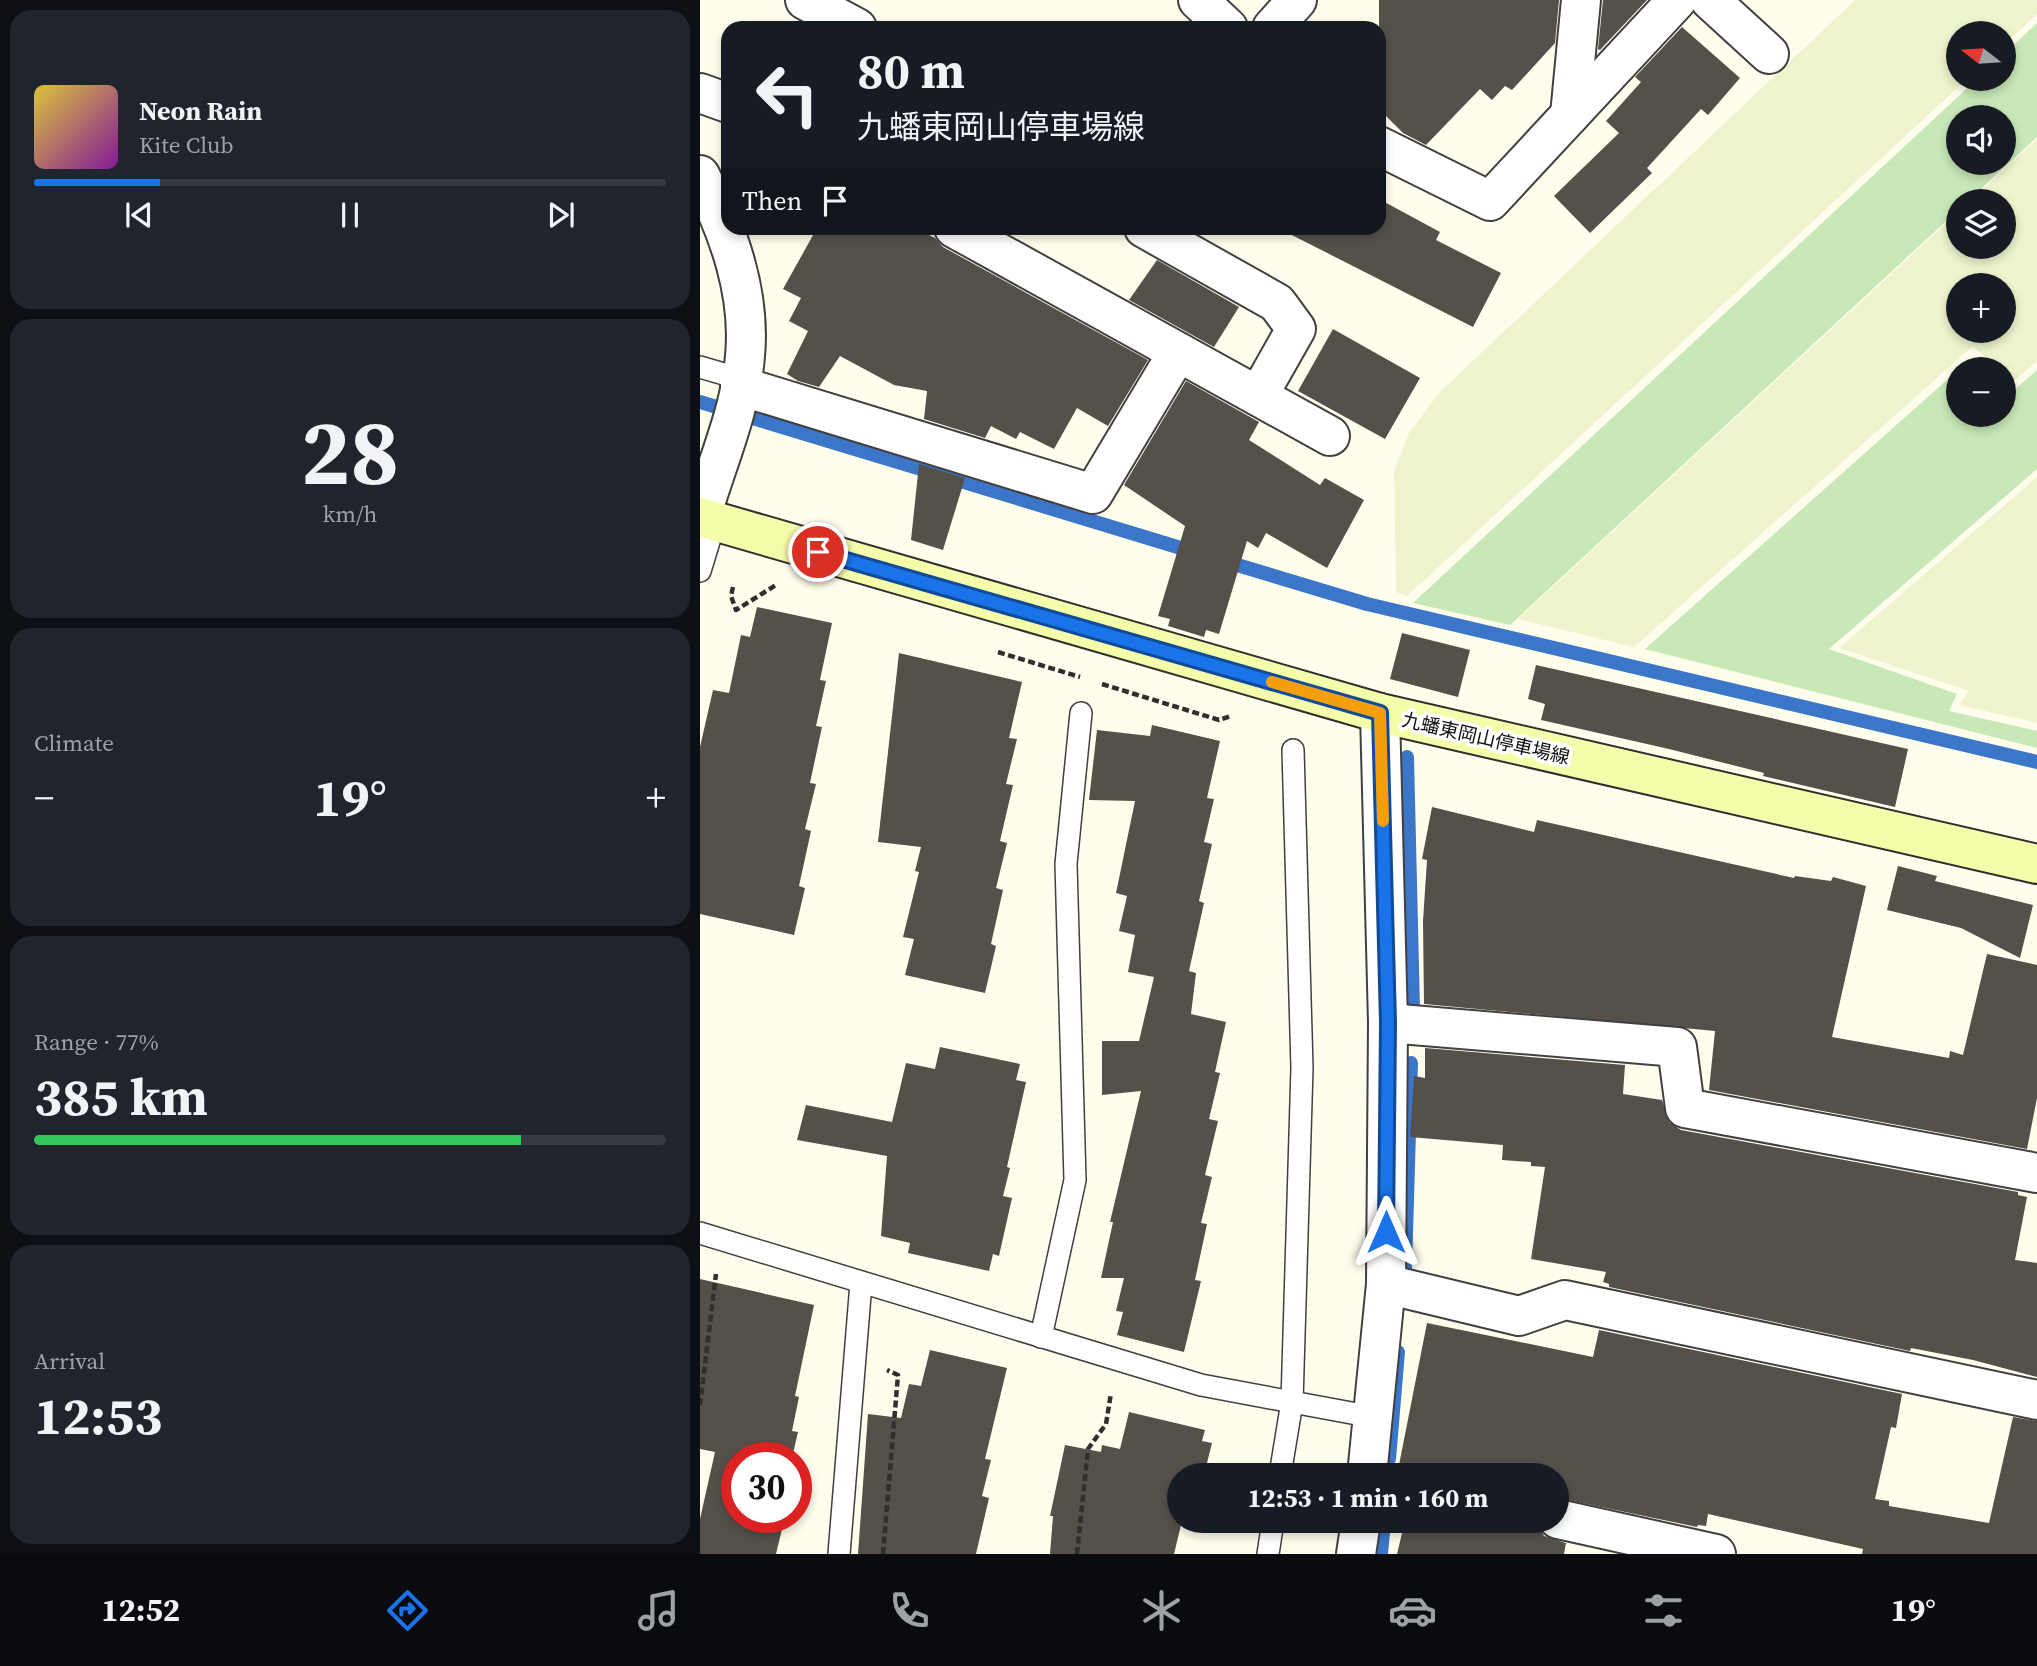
<!DOCTYPE html>
<html lang="en">
<head>
<meta charset="utf-8">
<style>
  :root { --surface:#171b24; --page:#20242c; --text:#f1f3f6; --muted:#9ea1a6; --line:#363941; --accent:#1a73e8 }
  body { margin:0; font-family:"Source Serif 4","Noto Sans JP",serif; background:var(--page); color:var(--text); height:100vh; display:flex; flex-direction:column; font-size:26px; white-space:nowrap }
  * { box-sizing:border-box; margin:0 }
  p { font-size:23px; color:var(--muted) }
  .icon { flex:none; width:38px; height:38px; fill:none; stroke:currentColor; stroke-width:2; stroke-linecap:round; stroke-linejoin:round }
  .map { position:relative; flex:1; overflow:hidden }
  .drawer { display:flex; flex-direction:column; gap:10px; padding:10px; background:#0d0f14; width:700px }
  .drawer>* { flex:none }
  .top-card { position:absolute; left:21px; top:21px; width:665px; height:214px; border-radius:21px; box-shadow:0 4px 10px #0003; background:#171b24; color:var(--text); overflow:hidden }
  .needle { width:46px; rotate:287deg }
  .fabs { position:absolute; left:1246px; top:21px; display:grid; gap:14px }
  .fabs a { display:grid; place-items:center; width:70px; height:70px; border-radius:50%; background:var(--surface); box-shadow:0 4px 10px #0003; font-size:35px }
  .speed { position:absolute; left:21px; top:1442px; display:flex; gap:14px; font-size:35px; font-weight:700; text-align:center }
  .speed>* { display:grid; place-content:center; width:91px; height:91px; border-radius:50%; background:var(--surface); box-shadow:0 4px 10px #0003; line-height:1 }
  .speed .limit { border:10px solid #d22; background:#fff; color:#111 }
  .pin { position:absolute; display:grid; place-items:center; width:60px; height:60px; color:#fff; margin:-30px; border:4px solid #fff; border-radius:50%; box-shadow:0 2px 7px #0007 }
  .me { position:absolute; width:77px; margin:-38px; rotate:0deg; stroke-linejoin:round; filter:drop-shadow(0 0 5px #0008) }
  .turn { display:flex; align-items:center; gap:24px; height:147px; padding:0 21px; font-size:32px }
  .turn .icon { width:91px; height:91px; stroke-width:2.5 }
  .turn b { display:block; font-size:49px; line-height:60px }
  .then { display:flex; align-items:center; height:66px; padding:0 21px; background:#0003; gap:14px; font-size:26px }
  .big { font-size:52px; font-weight:700; line-height:1.1 }
  .drawer .card { flex:1; display:flex; flex-direction:column; justify-content:center; gap:10px; min-width:0; padding:0 24px; border-radius:21px; background:var(--page) }
  .drawer .dial { align-items:center; gap:0 }
  .dial b { font-size:91px; line-height:1 }
  .song { display:flex; align-items:center; gap:21px }
  .cover { width:84px; height:84px; border-radius:10px; background:linear-gradient(135deg,hsl(50 70% 55%),hsl(290 70% 35%)) }
  .played { height:7px; border-radius:4px; background:linear-gradient(90deg,var(--accent) 20%,var(--line) 20%) }
  .keys { display:flex; justify-content:space-around; direction:ltr }
  .heat { display:flex; justify-content:space-between; align-items:center; font-size:38px; direction:ltr }
  .charge { height:10px; border-radius:5px; background:linear-gradient(90deg,#34c759 77%,var(--line) 0) }
  .trip { position:absolute; left:467px; top:1463px; width:402px; height:70px; border-radius:35px; background:var(--surface); box-shadow:0 4px 10px #0003; font-weight:700; line-height:70px; text-align:center }
  .tabs { display:flex; height:112px; justify-content:space-around; align-items:center; background:#090b0e; color:var(--muted) }
  .tabs .icon { width:49px; height:49px }
  .tabs .on { color:var(--accent) }
  .tabs b { font-size:32px; color:var(--text) }
  main { display:flex; flex:1; min-height:0 }
  .map>svg:first-child { display:block }
  .farmland { fill:#eff4ce; fill-rule:evenodd }
  .green { fill:#c8e8b8; fill-rule:evenodd }
  .lines { fill:none; stroke-linecap:round; stroke-linejoin:round }
  .stream { stroke:#3c76c9; stroke-width:14 }
  .building { fill:#55504a }
  .service-casing { stroke:#404040; stroke-width:24 }
  .minor-casing { stroke:#404040; stroke-width:42 }
  .secondary-casing { stroke:#2f2f2f; stroke-width:42 }
  .path { stroke:#2f2f2f; stroke-width:4.5; stroke-dasharray:7 3.5; stroke-linecap:butt }
  .service { stroke:#fff; stroke-width:21 }
  .minor { stroke:#fff; stroke-width:38 }
  .secondary { stroke:#f6fdaa; stroke-width:38 }
  .route-casing { stroke:#114b97; stroke-width:18 }
  .route { stroke:#1a73e8; stroke-width:12 }
  .slow { stroke:#f59e0b; stroke-width:12 }
  .labels { text-anchor:middle; dominant-baseline:central; stroke-width:7; stroke-linejoin:round; paint-order:stroke }
  .street-label { font-size:19px; fill:#0d0d0d; stroke:#fff }
</style>
</head>
<body>
<main>
<section class="drawer">
<div class="card">
<div class="song"><i class="cover"></i><div><b>Neon Rain</b><p>Kite Club</p></div></div>
<div class="played"></div>
<div class="keys"><svg class="icon" aria-label="previous" viewBox="0 0 24 24"><path d="M18 5L8 12l10 7zM5 5v14"/></svg><svg class="icon" aria-label="pause" viewBox="0 0 24 24"><path d="M8 5v14M16 5v14"/></svg><svg class="icon" aria-label="next" viewBox="0 0 24 24"><path d="M6 5l10 7-10 7zM19 5v14"/></svg></div>
</div>
<div class="card dial"><b>28</b><p>km/h</p></div>
<div class="card"><p>Climate</p>
<div class="heat"><a>−</a><b class="big">19°</b><a>+</a></div>
</div>
<div class="card"><p>Range · 77%</p><b class="big">385 km</b><div class="charge"></div></div>
<div class="card"><p>Arrival</p><b class="big">12:53</b></div>
</section>
<div class="map">
<svg width="1337" height="1554" viewBox="0 0 1337 1554">
  <rect width="100%" height="100%" fill="#fffeed"/>
  <g class="farmland">
    <path d="M1155,0H1337V14L1304,45V33H1258V79H1267L707,596L696,592L694,471L709,433L739,393Z"/>
    <path d="M1337,139V361L1312,383L1304,375V369H1298L1273,346L934,647L818,619L1258,212V247H1304V201H1270ZM1258,285H1304V331H1258Z"/>
    <path d="M1337,477V723L1259,705L1269,691L1139,648Z"/>
  </g>
  <g class="green">
    <path d="M1337,23V137L1268,201H1258V210L810,625L713,603L1277,79H1304V54ZM1258,117H1304V163H1258Z"/>
    <path d="M1258,370V415H1304V382L1313,391L1337,370V469L1129,649L1257,694L1249,711L1337,731V748L945,649Z"/>
  </g>
  <g class="lines">
    <g class="stream">
      <path d="M0,402L494,552"/>
      <path d="M524,561L667,604L1337,762"/>
      <path d="M707,757L713,1009"/>
      <path d="M705,1268L711,1063"/>
      <path d="M689,1459L698,1352"/>
      <path d="M681,1554L684,1521"/>
    </g>
  </g>
  <g class="building">
    <path d="M679,0H859L855,43L812,90L805,86L792,100L780,89L726,145L703,133L679,109Z"/>
    <path d="M903,0H947L900,50L898,49Z"/>
    <path d="M982,27L1040,78L1008,115L1001,109L947,168L952,173L890,233L854,196L919,133L906,121L941,82L935,77Z"/>
    <path d="M679,199L740,232L736,240L801,273L773,327L578,228H679Z"/>
    <path d="M117,228H215L235,238L243,247L448,360L408,426L377,408L354,449L320,432L316,439L291,426L285,438L224,419L227,391L194,385L140,356L119,387L98,381L87,374L108,331L89,321L101,298L83,289Z"/>
    <path d="M457,260L539,307L514,347L429,300Z"/>
    <path d="M633,329L720,378L685,439L598,391Z"/>
    <path d="M486,381L559,422L549,440L620,485L625,478L664,500L627,568L566,533L558,548L547,541L519,634L506,630L504,637L468,626L470,619L458,616L485,526L424,485Z"/>
    <path d="M219,464L265,478L243,550L211,540Z"/>
    <path d="M57,607L132,623L120,680L126,681L116,726L122,727L110,783L116,784L105,829L111,831L99,886L105,888L94,935L0,914V747L13,690L29,693L41,635L50,637Z"/>
    <path d="M702,633L770,650L758,697L690,679Z"/>
    <path d="M199,653L322,682L309,738L317,739L306,784L313,785L300,841L307,843L296,888L303,890L291,944L296,946L285,993L205,975L214,939L203,937L219,872L215,871L221,847L178,842Z"/>
    <path d="M836,665L1208,749L1195,807L1063,776L1064,773L969,749L841,720L845,704L828,699Z"/>
    <path d="M452,725L520,741L507,798L514,799L504,842L512,844L499,901L504,903L489,971L496,973L491,1014L526,1022L515,1072L520,1073L509,1119L518,1121L505,1175L512,1177L501,1223L507,1224L495,1280L501,1281L484,1352L417,1335L423,1312L416,1311L424,1278H401L413,1222H410L441,1091L402,1095V1041H439L454,977L428,972L435,935L419,931L427,896L416,893L435,801L389,800L397,730L450,736Z"/>
    <path d="M732,807L834,832L837,820L1094,878L1095,876L1131,881L1133,877L1166,886L1132,1037L1249,1058L1250,1051L1263,1055L1287,954L1337,965V1098L1327,1149L1009,1090L1015,1031L724,1004L723,921L727,860L722,859Z"/>
    <path d="M1198,866L1237,876L1235,881L1333,905L1320,958L1261,928L1187,910Z"/>
    <path d="M240,1047L320,1064L316,1080L326,1082L307,1167L310,1168L303,1196L312,1198L299,1256L293,1254L289,1271L208,1253L210,1243L181,1236L187,1156L97,1140L106,1105L192,1122L206,1063L235,1069Z"/>
    <path d="M725,1048L925,1065L923,1094L962,1100L969,1122L981,1130L1318,1192V1195L1327,1197L1315,1260L1337,1263V1377L1273,1360L1211,1348L1210,1351L909,1287V1284L903,1282L906,1272L831,1259L845,1167L831,1166V1162L802,1160L803,1145L710,1137L714,1076L725,1078Z"/>
    <path d="M0,1279L114,1305L95,1396L99,1397L92,1431L98,1432L92,1458H37V1517H85L76,1554H0V1519L15,1452L0,1449Z"/>
    <path d="M727,1323L893,1357L899,1330L1202,1394L1196,1428L1191,1427L1175,1499L1189,1501V1506L1289,1523L1313,1417L1337,1421V1554H1162L1163,1549L1008,1514L1006,1526L998,1525L997,1527L858,1498V1475H716L717,1470L699,1465Z"/>
    <path d="M230,1350L307,1368L285,1459L291,1460L282,1496L289,1498L276,1554H158L168,1414L201,1418L209,1384L221,1386Z"/>
    <path d="M429,1412L505,1430L502,1441L512,1443L504,1475H480V1521H482L474,1554H350L353,1516H350L365,1445L401,1452L402,1445L420,1449Z"/>
    <path d="M705,1521H837L844,1536L866,1543L864,1554H697Z"/>
  </g>
  <g class="lines">
    <defs>
      <g id="service">
        <path d="M0,367L41,379"/>
        <path d="M0,571L15,522"/>
        <path d="M0,1233L501,1385L673,1417"/>
        <path d="M341,1337L375,1180L366,864L381,713"/>
        <path d="M580,1475L592,1402L602,1068L593,750"/>
        <path d="M139,1554L161,1283"/>
        <path d="M568,1554L573,1521"/>
      </g>
      <g id="minor">
        <path d="M105,0L157,28"/>
        <path d="M498,0L528,28"/>
        <path d="M1010,0L1069,54"/>
        <path d="M572,28L597,0"/>
        <path d="M0,93L28,103"/>
        <path d="M870,115L881,0"/>
        <path d="M679,146L790,201L977,0"/>
        <path d="M0,175C28,231 51,292 45,356C41,410 16,465 1,517"/>
        <path d="M254,228L630,436"/>
        <path d="M444,228L577,303L596,329L558,396"/>
        <path d="M40,386L393,494L478,352"/>
        <path d="M688,1023L977,1047L985,1108L1337,1173"/>
        <path d="M686,1284L819,1316L865,1300L1337,1400"/>
        <path d="M667,1475L686,1284L688,1023L680,713"/>
        <path d="M858,1519L1016,1554"/>
        <path d="M656,1554L661,1521"/>
      </g>
      <path id="secondary" d="M0,517L680,713L1337,864"/>
    </defs>
    <use href="#service" class="service-casing"/>
    <use href="#minor" class="minor-casing"/>
    <use href="#secondary" class="secondary-casing"/>
    <g class="path">
      <path d="M33,587L31,596L36,610L76,585"/>
      <path d="M298,652L380,677"/>
      <path d="M402,684L519,720L531,716"/>
      <path d="M0,1405L16,1274"/>
      <path d="M183,1554L198,1375L187,1370"/>
      <path d="M377,1554L388,1449L406,1424L411,1393"/>
    </g>
    <use href="#service" class="service"/>
    <use href="#minor" class="minor"/>
    <use href="#secondary" class="secondary"/>
  </g>
  <g class="lines">
    <defs>
      <path id="route" d="M118,552L680,713L688,1023L686,1232"/>
    </defs>
    <use href="#route" class="route-casing"/>
    <use href="#route" class="route"/>
    <path class="slow" d="M572,682L680,713L683,821"/>
  </g>
  <g class="labels">
    <g class="street-label">
      <text transform="translate(786 738) rotate(13)">九蟠東岡山停車場線</text>
    </g>
  </g>
</svg>
<div class="fabs">
<a><svg class="needle" viewBox="-14 -14 28 28"><path d="M0-13l5 13h-10z" fill="#e53935"/><path d="M0 13l5-13h-10z" fill="#9ea1a6"/></svg></a>
<a><svg class="icon" aria-label="sound" viewBox="0 0 24 24"><path d="M4 9h4l5-4v14l-5-4H4zM17 9q2 3 0 6"/></svg></a>
<a><svg class="icon" aria-label="layers" viewBox="0 0 24 24"><path d="M12 4l9 5-9 5-9-5zM3 14l9 5 9-5"/></svg></a>
<a>+</a>
<a>−</a>
</div>
<div class="speed"><div class="limit">30</div></div>
<div class="pin" style="left:118px;top:552px;background:#d93025"><svg class="icon" aria-label="arrive" viewBox="0 0 24 24"><path d="M6 21V4h12l-3 4 3 4H6"/></svg></div>
<svg class="me" style="left:686px;top:1232px" viewBox="-20 -20 40 40"><path d="M0-17L14 15 0 8-14 15z" fill="#1a73e8" stroke="#fff" stroke-width="4"/></svg>
<div class="trip">12:53 · 1 min · 160 m</div>
<div class="top-card">
<div class="turn"><svg class="icon" aria-label="left" viewBox="0 0 24 24"><path d="M17 20v-9H6M10 6l-5 5 5 5"/></svg><div><b>80 m</b>九蟠東岡山停車場線</div></div>
<div class="then">Then<svg class="icon" aria-label="arrive" viewBox="0 0 24 24"><path d="M6 21V4h12l-3 4 3 4H6"/></svg></div>
</div>
</div>
</main>
<nav class="tabs">
<b>12:52</b>
<svg class="icon on" aria-label="directions" viewBox="0 0 24 24"><path d="M12 3l9 9-9 9-9-9zM9 14v-3h6M13 9l2 2-2 2"/></svg>
<svg class="icon" aria-label="music" viewBox="0 0 24 24"><path d="M9 18V5l10-2v13"/><circle cx="6" cy="18" r="3"/><circle cx="16" cy="16" r="3"/></svg>
<svg class="icon" aria-label="phone" viewBox="0 0 24 24"><path d="M5 4h4l2 5-3 2q2 4 5 5l2-3 5 2v4C11 20 4 13 5 4z"/></svg>
<svg class="icon" aria-label="climate" viewBox="0 0 24 24"><path d="M12 3v18M4 7l16 10M4 17L20 7"/></svg>
<svg class="icon" aria-label="car" viewBox="0 0 24 24"><path d="M5 17H2v-5l4-1 3-4h7l3 4 3 1v5h-3M9 17h6M6 11h13"/><circle cx="7" cy="17" r="2"/><circle cx="17" cy="17" r="2"/></svg>
<svg class="icon" aria-label="filters" viewBox="0 0 24 24"><path d="M4 7h16M4 17h16"/><circle cx="9" cy="7" r="2"/><circle cx="15" cy="17" r="2"/></svg>
<b>19°</b>
</nav>
</body>
</html>
